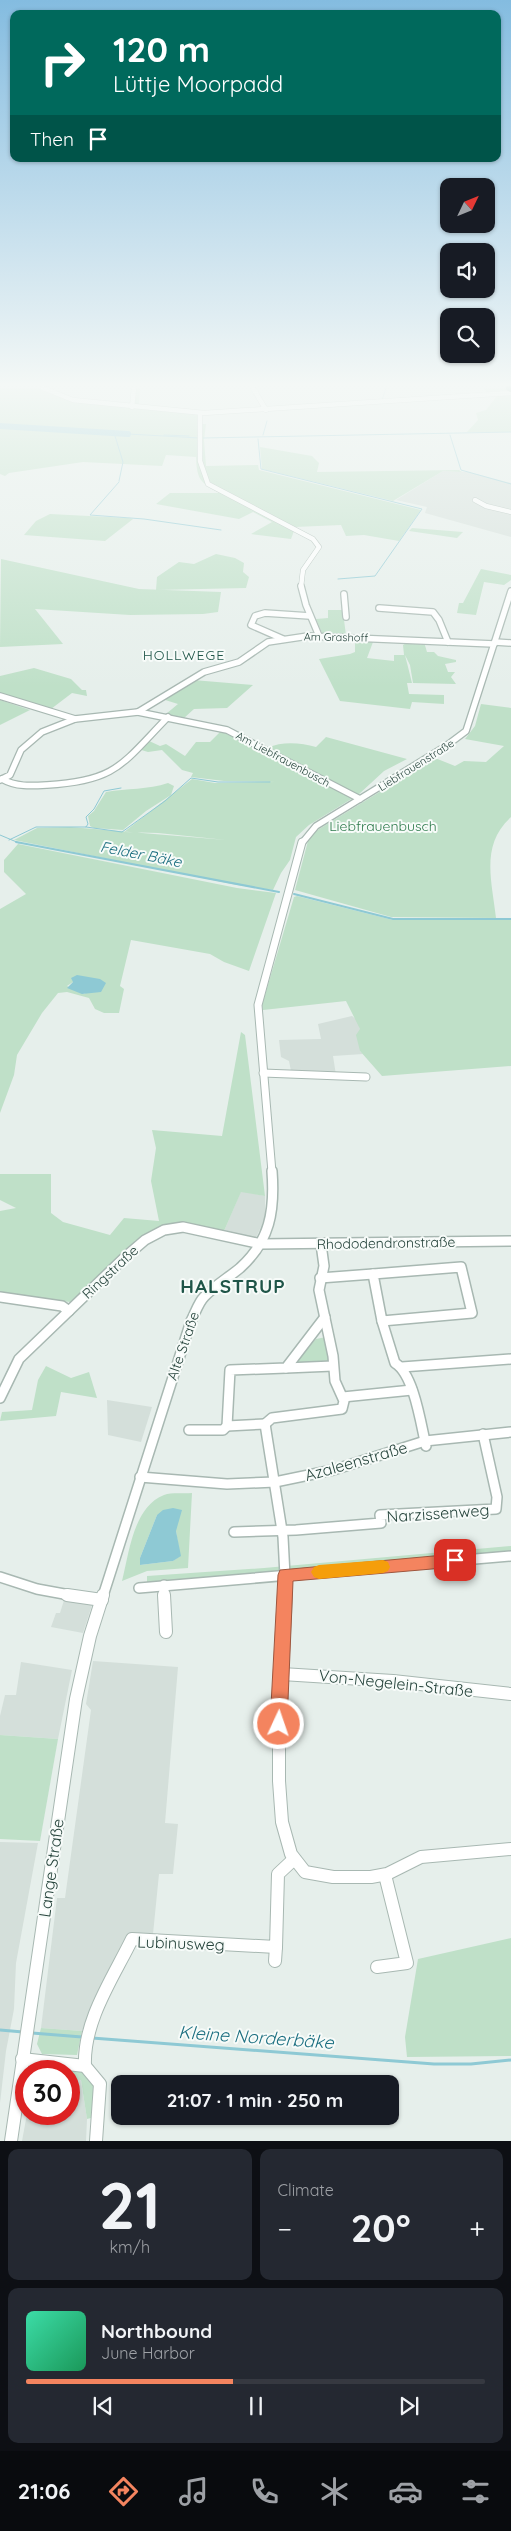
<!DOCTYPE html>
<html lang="en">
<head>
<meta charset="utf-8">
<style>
  :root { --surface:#171b24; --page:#242831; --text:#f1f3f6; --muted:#9ea1a6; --line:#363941; --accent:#f4845f }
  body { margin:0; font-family:Quicksand,sans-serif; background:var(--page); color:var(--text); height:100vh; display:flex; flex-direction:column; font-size:19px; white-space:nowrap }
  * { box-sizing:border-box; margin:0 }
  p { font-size:16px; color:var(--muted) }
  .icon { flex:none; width:28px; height:28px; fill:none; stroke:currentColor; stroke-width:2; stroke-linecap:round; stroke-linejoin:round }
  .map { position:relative; height:2141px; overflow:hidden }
  .drawer { display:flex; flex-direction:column; gap:8px; padding:8px; background:#0d0f14; flex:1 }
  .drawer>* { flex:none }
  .hud { position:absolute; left:10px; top:10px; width:491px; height:152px; border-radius:10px; box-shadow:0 1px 4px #0004; background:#00695c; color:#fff; overflow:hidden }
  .needle { width:32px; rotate:47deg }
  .fabs { position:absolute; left:440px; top:178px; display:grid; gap:10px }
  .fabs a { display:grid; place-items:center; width:55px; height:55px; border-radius:10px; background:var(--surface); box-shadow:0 1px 4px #0004; font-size:25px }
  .speed { position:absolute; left:15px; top:2060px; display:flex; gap:10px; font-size:25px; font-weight:700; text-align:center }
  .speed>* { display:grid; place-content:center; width:65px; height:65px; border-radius:50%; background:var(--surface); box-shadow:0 1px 4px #0004; line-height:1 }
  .speed .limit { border:8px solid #d22; background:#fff; color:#111 }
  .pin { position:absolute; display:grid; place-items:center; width:42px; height:42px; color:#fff; margin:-21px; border-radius:10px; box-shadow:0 2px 8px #0006 }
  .me { position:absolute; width:55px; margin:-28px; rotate:3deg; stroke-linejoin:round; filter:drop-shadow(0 0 4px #0008) }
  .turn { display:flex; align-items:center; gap:18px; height:105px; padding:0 20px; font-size:22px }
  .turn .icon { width:65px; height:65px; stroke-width:2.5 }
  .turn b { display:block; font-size:35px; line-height:42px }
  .then { display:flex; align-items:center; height:48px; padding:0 20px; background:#0003; gap:10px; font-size:19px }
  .big { font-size:38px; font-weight:700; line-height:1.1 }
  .drawer .tile { flex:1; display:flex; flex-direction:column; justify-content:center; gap:8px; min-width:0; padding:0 18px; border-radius:10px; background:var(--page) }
  .drawer .dial { align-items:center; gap:0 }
  .dial b { font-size:65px; line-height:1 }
  .song { display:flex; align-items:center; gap:15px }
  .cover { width:60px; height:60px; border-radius:8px; background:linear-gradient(135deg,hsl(160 70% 55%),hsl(150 70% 35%)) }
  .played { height:5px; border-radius:2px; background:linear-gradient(90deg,var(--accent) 45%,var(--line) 45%) }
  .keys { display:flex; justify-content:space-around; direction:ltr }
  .heat { display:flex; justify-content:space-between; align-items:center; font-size:28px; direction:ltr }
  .drawer .tiles { flex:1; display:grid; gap:8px; grid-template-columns:1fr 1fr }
  .tile:last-child { grid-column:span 2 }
  .trip { position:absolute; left:111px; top:2075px; width:288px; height:50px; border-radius:10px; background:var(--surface); box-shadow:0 1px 4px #0004; font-weight:700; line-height:50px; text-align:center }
  .tabs { display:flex; height:80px; justify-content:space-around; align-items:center; background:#090b0e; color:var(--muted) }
  .tabs .icon { width:35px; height:35px }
  .tabs .current { color:var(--accent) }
  .tabs b { font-size:22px; color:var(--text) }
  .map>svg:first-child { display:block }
  .built { fill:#d4dfda }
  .green { fill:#bfe0c8; fill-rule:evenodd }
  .water { fill:#8ec9d4 }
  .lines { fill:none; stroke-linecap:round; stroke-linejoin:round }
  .stream-far2 { stroke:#8ec9d4; stroke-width:1 }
  .stream-far1 { stroke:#8ec9d4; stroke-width:2 }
  .stream { stroke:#8ec9d4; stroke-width:3 }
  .river { stroke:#8ec9d4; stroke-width:6 }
  .minor-far4-casing { stroke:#a8b8b2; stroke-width:5.5 }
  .minor-far3-casing { stroke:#a8b8b2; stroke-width:8 }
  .minor-far2-casing { stroke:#a8b8b2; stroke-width:9 }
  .minor-far1-casing { stroke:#a8b8b2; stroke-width:12 }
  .minor-casing { stroke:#a8b8b2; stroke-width:14 }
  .highway-casing { stroke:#c2cac8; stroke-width:8 }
  .minor-far4 { stroke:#fff; stroke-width:4.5 }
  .minor-far3 { stroke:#fff; stroke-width:5.5 }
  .minor-far2 { stroke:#fff; stroke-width:7 }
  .minor-far1 { stroke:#fff; stroke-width:9 }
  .minor { stroke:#fff; stroke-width:12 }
  .highway { stroke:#2f6f62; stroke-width:6 }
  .route { fill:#f4845f; stroke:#9f563e }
  .slow { fill:#f59e0b }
  .labels { text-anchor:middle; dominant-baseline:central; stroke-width:4; stroke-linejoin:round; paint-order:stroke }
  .far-street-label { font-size:11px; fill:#24423a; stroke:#f7fbf9 }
  .far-quarter-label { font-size:14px; letter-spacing:1px; fill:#1f5548; stroke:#f7fbf9 }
  .park-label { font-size:14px; fill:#2d7a4b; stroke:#f7fbf9 }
  .street-label { font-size:14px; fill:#24423a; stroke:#f7fbf9 }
  .water-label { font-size:15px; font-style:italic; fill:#1c6f80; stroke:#f7fbf9 }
  .near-street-label { font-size:16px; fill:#24423a; stroke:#f7fbf9 }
  .near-water-label { font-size:18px; font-style:italic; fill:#1c6f80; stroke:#f7fbf9 }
  .district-label { font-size:19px; font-weight:bold; letter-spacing:1px; fill:#1f5548; stroke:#f7fbf9 }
</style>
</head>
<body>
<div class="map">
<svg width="511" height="2141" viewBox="0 0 511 2141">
  <rect width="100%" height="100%" fill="#e6efeb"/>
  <g class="built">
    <path d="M443,471L468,472L511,483V537L425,513L427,507L396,500Z"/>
    <path d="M352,1016L358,1021L360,1029V1051L363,1054L333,1056L336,1075L291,1071L289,1061L281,1057L279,1040L321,1039L318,1024Z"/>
    <path d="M241,1191L265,1196V1218L255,1240L224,1231Z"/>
    <path d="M107,1400L152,1407L141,1442L108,1435Z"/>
    <path d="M65,1597L93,1602L83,1633L51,1627L56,1613H60Z"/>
    <path d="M93,1661L178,1667L165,1823L178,1824L173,1874H159L153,1934H128L104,1980L82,2031L41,2028L57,1898H65L91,1710L86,1704Z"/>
    <path d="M21,1662L72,1670L58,1739L0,1735V1716L5,1695H16Z"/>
    <path d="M0,1842L38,1843L16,1963L14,2009L6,2051L0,2103Z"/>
    <path d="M69,2079L81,2080L87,2119L86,2141H22L27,2114H69Z"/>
  </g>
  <g class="green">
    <path d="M0,388H41L63,398L134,407L135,388H140L139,405L192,409L198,415V424H206L204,440L206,466L258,465L259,470L421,510L399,541L364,535L346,536L341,525L295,527L299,529L294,531L291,539L251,534L272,522L253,512L239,519L156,504L170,493H219C200,482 197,480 196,457L166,455L162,466L83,462L9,473L5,476L0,474Z"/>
    <path d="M483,388H506L511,391V432H467L478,420L476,413L486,410L498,395L488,394Z"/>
    <path d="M260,447L312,456L319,463L317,472L459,470L462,472L443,471L393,501L262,469Z"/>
    <path d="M50,514L128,518L133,519L105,541L24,535L36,521Z"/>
    <path d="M412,528L463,532L457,538L409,531Z"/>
    <path d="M216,554L235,558L244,563L243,572L249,577L246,588L156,590L157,577L179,562L194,564Z"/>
    <path d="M1,559L139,589L221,592L218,612L203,614L130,615L35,609L63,644L0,647Z"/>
    <path d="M481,569L511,575V580L504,585L484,582L476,615L457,613L459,603H463Z"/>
    <path d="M328,610H345L342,618L344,620L346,635L322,633L316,619L328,618Z"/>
    <path d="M410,641L424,642L427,652H434L438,656L456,660V662L445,664L448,672H455L451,677L456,684L413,683L410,665L405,655L412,683H407L409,694L444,695V704L412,702L410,709L340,701L319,659L350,654L355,652V642H373L367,658L394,661V655H404L403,645Z"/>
    <path d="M34,668L71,679L82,690H86L87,696L72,693L51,709L0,694V676Z"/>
    <path d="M193,680L253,685L227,708L194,709L184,718L166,714L178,704L162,699Z"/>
    <path d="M0,700L30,710L0,725Z"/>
    <path d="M481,704L511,708V817C480,845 492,881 496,918L391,917L295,890L308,841L316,831L435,758L455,766L464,761L486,762L504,746L465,739L475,726Z"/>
    <path d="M221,731L353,798L309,825L296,837L290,860L281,873L273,890L237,885L14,840L37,828L70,827L226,840L158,833L124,832L192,779L215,783L276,782L224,781L191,777L193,773L182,770L162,750L148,752L138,749L147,740L160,746L166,744L185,756L196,742H210Z"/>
    <path d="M326,737L407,759L384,771L358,795L268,748C282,741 301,743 316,747Z"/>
    <path d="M168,783L174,786L171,795L146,811L123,830L94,828L90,826L88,816L94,811L106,792C127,788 148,790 168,783Z"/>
    <path d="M18,844L237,888L276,893L249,971L224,962L210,954L131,940L120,986L124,989L119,1013H104L95,1009L89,998L67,992L58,993L42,1013L17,1055L14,1075L0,1113V909L26,894L4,872V860ZM73,982L105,983L84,994L67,986Z"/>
    <path d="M297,896L393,920H511V1066L382,1076L360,1051L356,1035L360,1029L346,1001L263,1010L262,1005L294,897Z"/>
    <path d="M241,1032L245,1035L265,1196L241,1192L224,1231L191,1226L134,1241L136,1242L70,1302L0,1293V1211L16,1208L0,1200V1174H51V1213L63,1222L110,1235L124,1218L159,1221L151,1181L156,1148L152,1130L222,1136Z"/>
    <path d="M326,1337L331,1363L297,1366L296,1361L316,1339Z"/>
    <path d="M46,1366L71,1378L89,1372L97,1398L61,1392L56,1416L0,1421L2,1412L32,1410L38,1380Z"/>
    <path d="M192,1493L188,1568L147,1571L122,1581C129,1554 133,1507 164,1495C172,1492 183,1494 192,1493ZM157,1515L176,1531L180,1556L173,1561L140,1565V1558Z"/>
    <path d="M511,1546V1551L147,1585V1576L264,1568Z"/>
    <path d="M0,1735L58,1739L40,1841L0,1839Z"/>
    <path d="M511,1938V2056L407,2057L405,2037L418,1959Z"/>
    <path d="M41,2028L82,2031L77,2055L42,2054L37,2044Z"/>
    <path d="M39,2065L83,2071L95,2087L91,2118L87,2119L81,2080L69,2079V2071H37Z"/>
  </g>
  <g class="water">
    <path d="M77,975L100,979L106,983L101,992L82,994L67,988L73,982L71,978Z"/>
    <path d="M173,1508L182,1510L176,1531L181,1556L173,1561L140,1565V1558L157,1515L163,1510Z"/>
  </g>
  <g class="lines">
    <g class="stream-far2">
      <path d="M382,400L386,388"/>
      <path d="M128,434L199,438"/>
      <path d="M164,435L189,436"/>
      <path d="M263,435L267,421"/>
      <path d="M450,435L461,470L511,484"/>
      <path d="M115,436L123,462L119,481"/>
      <path d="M203,438L511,432"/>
      <path d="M258,439L261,469L422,509L375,576L338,579"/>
      <path d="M119,482L90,515L144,519L221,530"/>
      <path d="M86,827L122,832L165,801L191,778L218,782H270"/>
      <path d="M0,835L19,843"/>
      <path d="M9,840L36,827H86L88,824L86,817L94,809L104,791L121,788"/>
    </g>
    <g class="stream-far1">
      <path d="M16,842L279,892"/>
      <path d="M294,894L393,919H511"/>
    </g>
    <g class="stream">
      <path d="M0,2030L23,2032"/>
      <path d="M32,2033L82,2037"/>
      <path d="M92,2038L434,2064H471L511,2060"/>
    </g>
    <path class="river" d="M0,426L128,434"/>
    <defs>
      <g id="minor-far4">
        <path d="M43,388L73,400L204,413L511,393"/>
        <path d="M253,388L266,410"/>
        <path d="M132,407L134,388"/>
        <path d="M200,415V461L208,484L313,539L319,547L303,570L301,587"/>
        <path d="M475,500L486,506L511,512"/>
      </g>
      <g id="minor-far3">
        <path d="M301,586L306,605L319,636"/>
        <path d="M344,594L346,617"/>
        <path d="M379,608L433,612L439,620L448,642"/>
        <path d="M283,639L251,625L255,616L265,613L310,616"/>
        <path d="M495,642L511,643"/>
        <path d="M0,696L75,719"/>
        <path d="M138,712L227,730L360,799"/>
        <path d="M2,779C16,787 31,786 47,785C117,781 122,764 168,717"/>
        <path d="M0,780L10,775L21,750L42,732L75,719L138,712L204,672L239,662L268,642L308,636L494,644"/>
        <path d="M302,843L316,826L446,746L466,731L511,591"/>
      </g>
      <g id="minor-far2">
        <path d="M263,1073L366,1077"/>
        <path d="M272,1172L258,1005L302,842"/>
      </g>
      <g id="minor-far1">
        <path d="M461,1267L472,1313L382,1321L373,1274Z"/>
        <path d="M320,1278L373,1274"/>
        <path d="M0,1297L62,1306L69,1311"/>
        <path d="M382,1321L395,1363C414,1374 421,1425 426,1446"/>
        <path d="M402,1367L511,1359"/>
        <path d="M286,1368L333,1366"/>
        <path d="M343,1397L412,1390"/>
        <path d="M0,1398L19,1359L124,1258L145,1240L164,1230L183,1227L261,1244L511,1241"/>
        <path d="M265,1424L272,1418L342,1409L344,1401L335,1381L333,1356L319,1290L324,1266L321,1244"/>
        <path d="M189,1430H223L227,1426"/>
        <path d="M140,1477L227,1484L275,1482L333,1470L425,1441L511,1432"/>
        <path d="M234,1532L296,1530L381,1523L380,1515L496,1509L497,1497L483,1434"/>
        <path d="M0,1577L37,1589L75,1596"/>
        <path d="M164,1585V1596"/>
        <path d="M139,1588L511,1556"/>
        <path d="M103,1596L191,1321C195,1314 198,1303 204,1297C214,1286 228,1278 240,1268C270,1241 275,1211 272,1171"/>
        <path d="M286,1596L283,1537L265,1424L227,1426L230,1370L286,1368L325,1317"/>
      </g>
      <g id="minor">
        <path d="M67,1595L102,1600"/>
        <path d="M164,1595L166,1632"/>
        <path d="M286,1595L279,1733V1781L282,1822L291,1854L305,1872L333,1877H371L387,1874L421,1857L511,1849"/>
        <path d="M282,1674L393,1681L511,1694"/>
        <path d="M275,1961L276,1947"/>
        <path d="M377,1967L407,1963L385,1875"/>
        <path d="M22,2059L85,2066L100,2084L96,2141"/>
        <path d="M85,2066C83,2021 113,1978 132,1939L276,1947L278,1874L293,1860"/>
        <path d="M11,2141L76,1699L90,1636L103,1595"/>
      </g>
      <path id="highway" d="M509,388L511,389"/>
    </defs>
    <use href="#minor-far4" class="minor-far4-casing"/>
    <use href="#minor-far3" class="minor-far3-casing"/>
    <use href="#minor-far2" class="minor-far2-casing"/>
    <use href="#minor-far1" class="minor-far1-casing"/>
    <use href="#minor" class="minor-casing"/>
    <use href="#highway" class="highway-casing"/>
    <use href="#minor-far4" class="minor-far4"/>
    <use href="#minor-far3" class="minor-far3"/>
    <use href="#minor-far2" class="minor-far2"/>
    <use href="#minor-far1" class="minor-far1"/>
    <use href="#minor" class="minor"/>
    <use href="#highway" class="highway"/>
  </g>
  <linearGradient id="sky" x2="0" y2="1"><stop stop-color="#84bce0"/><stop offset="0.56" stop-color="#f4f8f6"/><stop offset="1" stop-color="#f4f8f6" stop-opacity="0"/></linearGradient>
  <rect width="511" height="687" fill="url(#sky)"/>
  <path class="route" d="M455,1554L460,1556L462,1560L460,1565L455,1567L293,1581L287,1724L285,1729L279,1732L273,1729L270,1724L278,1575L280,1570Z"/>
  <path class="slow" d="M383,1560L388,1562L390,1567L388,1571L383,1573L319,1579L314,1577L311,1572L314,1567L319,1565Z"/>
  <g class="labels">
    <g class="far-street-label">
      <text transform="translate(336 637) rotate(1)">Am Grashoff</text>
      <text transform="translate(283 759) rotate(28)">Am Liebfrauenbusch</text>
      <text transform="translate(416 765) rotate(-32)">Liebfrauenstraße</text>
    </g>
    <g class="far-quarter-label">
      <text x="184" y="655">HOLLWEGE</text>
    </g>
    <g class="park-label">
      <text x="383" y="826">Liebfrauenbusch</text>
    </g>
    <g class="street-label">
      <text transform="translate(386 1243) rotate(-1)">Rhododendronstraße</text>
      <text transform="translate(110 1272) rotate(-43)">Ringstraße</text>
      <text transform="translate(183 1346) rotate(-71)">Alte Straße</text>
    </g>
    <g class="water-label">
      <text transform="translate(141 854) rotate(11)">Felder Bäke</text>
    </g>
    <g class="near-street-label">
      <text transform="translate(356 1461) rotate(-16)">Azaleenstraße</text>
      <text transform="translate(438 1513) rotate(-4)">Narzissenweg</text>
      <text transform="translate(396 1683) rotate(6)">Von-Negelein-Straße</text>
      <text transform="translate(51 1868) rotate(-82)">Lange Straße</text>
      <text transform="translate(181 1943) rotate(2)">Lubinusweg</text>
    </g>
    <g class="near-water-label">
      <text transform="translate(256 2037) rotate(4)">Kleine Norderbäke</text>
    </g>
    <g class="district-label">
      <text x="233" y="1286">HALSTRUP</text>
    </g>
  </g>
</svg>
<div class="fabs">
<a><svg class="needle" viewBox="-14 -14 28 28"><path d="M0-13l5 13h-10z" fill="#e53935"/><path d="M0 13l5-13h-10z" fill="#9ea1a6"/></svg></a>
<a><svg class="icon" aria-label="sound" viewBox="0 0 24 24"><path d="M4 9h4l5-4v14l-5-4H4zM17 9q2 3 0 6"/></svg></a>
<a><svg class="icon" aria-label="search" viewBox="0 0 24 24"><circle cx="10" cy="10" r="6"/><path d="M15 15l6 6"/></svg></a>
</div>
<div class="speed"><div class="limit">30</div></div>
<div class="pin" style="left:455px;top:1560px;background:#d93025"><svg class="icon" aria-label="arrive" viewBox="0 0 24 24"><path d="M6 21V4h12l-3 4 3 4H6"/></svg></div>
<svg class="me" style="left:279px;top:1724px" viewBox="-20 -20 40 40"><circle r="17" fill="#f4845f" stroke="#fff" stroke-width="3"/><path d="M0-11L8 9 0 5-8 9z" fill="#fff"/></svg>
<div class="trip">21:07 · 1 min · 250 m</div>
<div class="hud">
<div class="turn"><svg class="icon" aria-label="right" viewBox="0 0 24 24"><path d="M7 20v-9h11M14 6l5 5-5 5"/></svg><div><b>120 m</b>Lüttje Moorpadd</div></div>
<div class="then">Then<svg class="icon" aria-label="arrive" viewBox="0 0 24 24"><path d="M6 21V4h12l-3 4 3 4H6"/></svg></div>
</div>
</div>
<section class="drawer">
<div class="tiles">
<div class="tile dial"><b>21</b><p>km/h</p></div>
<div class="tile"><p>Climate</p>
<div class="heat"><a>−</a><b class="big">20°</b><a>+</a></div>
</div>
<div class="tile">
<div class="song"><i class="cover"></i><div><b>Northbound</b><p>June Harbor</p></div></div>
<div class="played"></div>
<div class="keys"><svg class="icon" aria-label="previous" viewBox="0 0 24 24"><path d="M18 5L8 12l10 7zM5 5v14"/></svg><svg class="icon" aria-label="pause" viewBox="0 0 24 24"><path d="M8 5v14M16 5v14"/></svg><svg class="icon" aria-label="next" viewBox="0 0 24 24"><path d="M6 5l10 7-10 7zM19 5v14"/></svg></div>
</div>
</div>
</section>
<nav class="tabs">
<b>21:06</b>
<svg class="icon current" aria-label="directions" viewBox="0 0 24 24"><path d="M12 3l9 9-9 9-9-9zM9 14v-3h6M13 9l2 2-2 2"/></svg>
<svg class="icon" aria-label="music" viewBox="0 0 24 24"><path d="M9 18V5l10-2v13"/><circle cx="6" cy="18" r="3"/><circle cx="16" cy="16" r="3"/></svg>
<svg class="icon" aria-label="phone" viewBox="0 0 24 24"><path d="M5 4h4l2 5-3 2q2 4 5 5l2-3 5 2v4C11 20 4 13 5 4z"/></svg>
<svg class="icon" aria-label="climate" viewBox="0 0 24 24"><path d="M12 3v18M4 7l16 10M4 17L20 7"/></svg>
<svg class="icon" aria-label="car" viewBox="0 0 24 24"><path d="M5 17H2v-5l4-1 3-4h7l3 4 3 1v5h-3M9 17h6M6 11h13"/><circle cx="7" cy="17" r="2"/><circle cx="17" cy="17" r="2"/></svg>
<svg class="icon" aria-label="filters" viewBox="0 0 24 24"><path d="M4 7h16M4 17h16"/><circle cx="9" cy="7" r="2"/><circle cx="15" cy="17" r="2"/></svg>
</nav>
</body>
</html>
